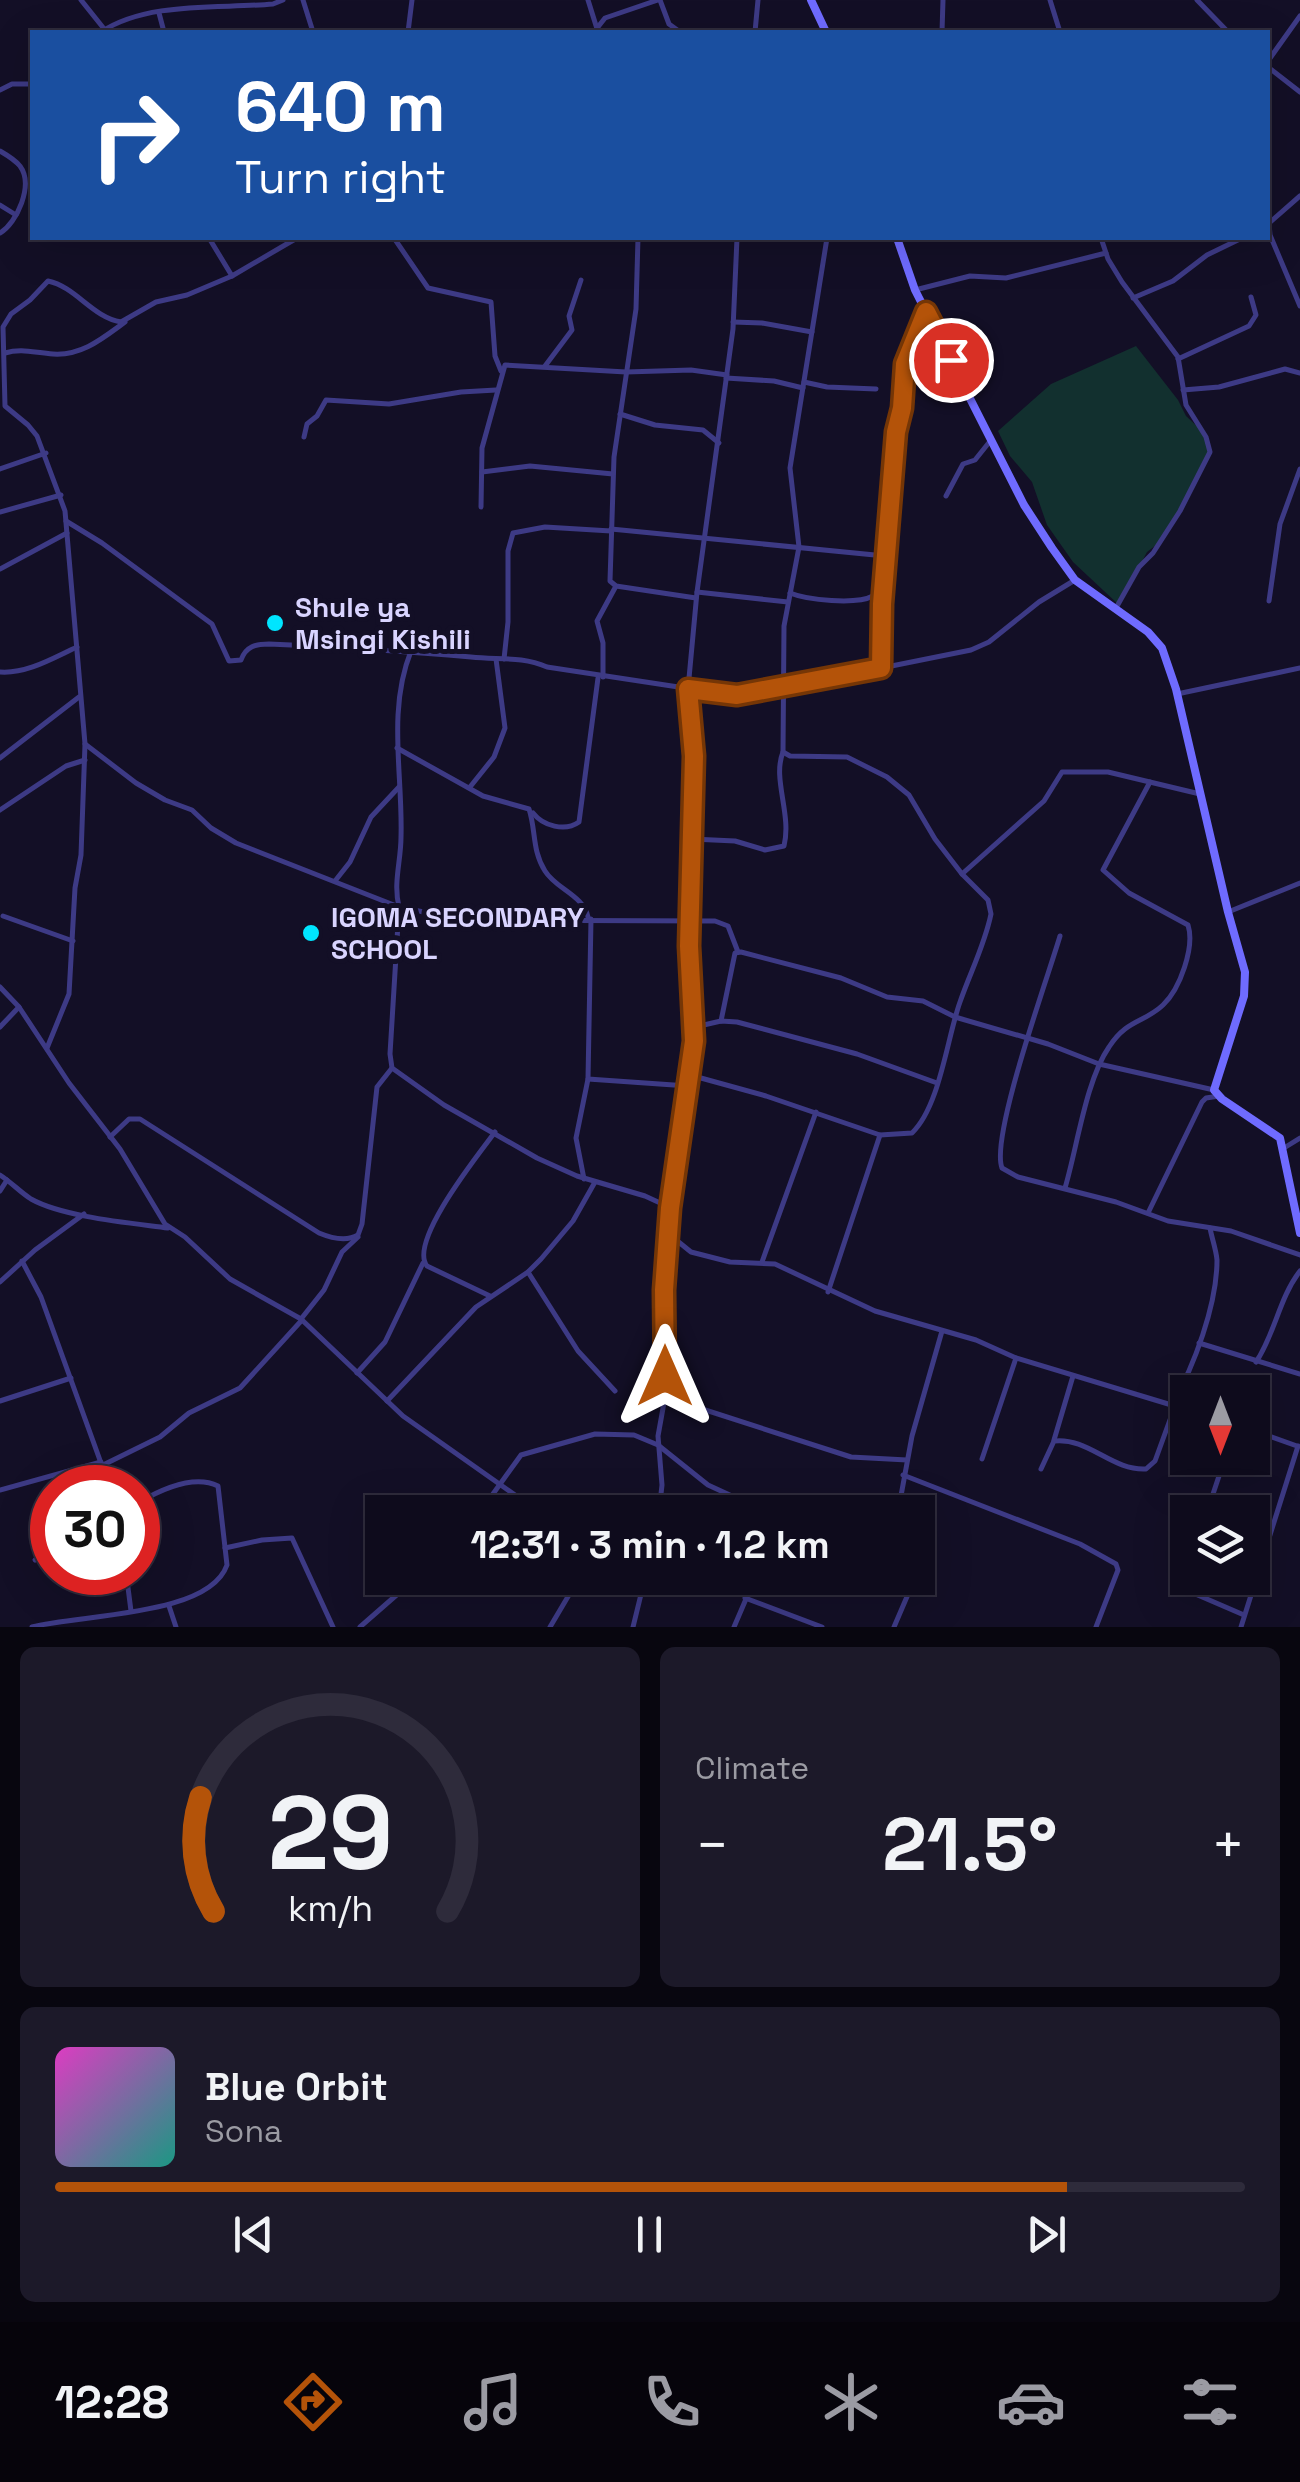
<!DOCTYPE html>
<html lang="en">
<head>
<meta charset="utf-8">
<style>
  :root { --surface:#0e0b1c; --page:#1c1929; --text:#f1f3f6; --muted:#9b9ba3; --line:#2e2b3b; --accent:#b45309 }
  body { margin:0; font-family:"Space Grotesk",sans-serif; background:var(--page); color:var(--text); height:100vh; display:flex; flex-direction:column; font-size:38px; white-space:nowrap }
  * { box-sizing:border-box; margin:0 }
  p { font-size:32px; color:var(--muted) }
  .icon { flex:none; width:55px; height:55px; fill:none; stroke:currentColor; stroke-width:2; stroke-linecap:round; stroke-linejoin:round }
  .map { position:relative; height:1627px; overflow:hidden }
  .sheet { display:flex; flex-direction:column; gap:20px; padding:20px; background:#08060f; flex:1 }
  .sheet>* { flex:none }
  .top-card { position:absolute; left:30px; top:30px; width:1240px; height:210px; border-radius:0px; box-shadow:0 10px 40px #0002,0 0 0 2px var(--line); background:#1a4fa0; color:#fff; overflow:hidden }
  .needle { width:65px; rotate:180deg }
  .buttons { position:absolute; left:1170px; top:1375px; display:grid; gap:20px }
  .buttons a { display:grid; place-items:center; width:100px; height:100px; border-radius:0px; background:var(--surface); box-shadow:0 10px 40px #0002,0 0 0 2px var(--line); font-size:50px }
  .speed { position:absolute; left:30px; top:1465px; display:flex; gap:20px; font-size:50px; font-weight:700; text-align:center }
  .speed>* { display:grid; place-content:center; width:130px; height:130px; border-radius:50%; background:var(--surface); box-shadow:0 10px 40px #0002,0 0 0 2px var(--line); line-height:1 }
  .speed .limit { border:15px solid #d22; background:#fff; color:#111 }
  .pin { position:absolute; display:grid; place-items:center; width:85px; height:85px; color:#fff; margin:-42px; border:5px solid #fff; border-radius:50%; box-shadow:0 2px 10px #0007 }
  .me { position:absolute; width:110px; margin:-55px; rotate:0deg; stroke-linejoin:round; filter:drop-shadow(0 0 8px #0008) }
  .turn { display:flex; align-items:center; gap:35px; height:210px; padding:0 40px; font-size:45px }
  .turn .icon { width:130px; height:130px; stroke-width:2.5 }
  .turn b { display:block; font-size:70px; line-height:85px }
  .big { font-size:75px; font-weight:600; line-height:1.1 }
  .sheet .tile { flex:1; display:flex; flex-direction:column; justify-content:center; gap:15px; min-width:0; padding:0 35px; border-radius:15px; background:var(--page) }
  .sheet .dial { align-items:center; gap:0 }
  .dial svg { height:260px; overflow:visible; fill:none; stroke:var(--line); stroke-width:7; stroke-linecap:round; text-anchor:middle }
  .dial text { fill:var(--text); stroke:none }
  .song { display:flex; align-items:center; gap:30px }
  .cover { width:120px; height:120px; border-radius:15px; background:linear-gradient(135deg,hsl(310 70% 55%),hsl(170 70% 35%)) }
  .played { height:10px; border-radius:5px; background:linear-gradient(90deg,var(--accent) 85%,var(--line) 85%) }
  .keys { display:flex; justify-content:space-around; direction:ltr }
  .heat { display:flex; justify-content:space-between; align-items:center; font-size:55px; direction:ltr }
  .sheet .tiles { flex:1; display:grid; gap:20px; grid-template-columns:1fr 1fr }
  .tile:last-child { grid-column:span 2 }
  .trip { position:absolute; left:365px; top:1495px; width:570px; height:100px; border-radius:0px; background:var(--surface); box-shadow:0 10px 40px #0002,0 0 0 2px var(--line); font-weight:600; line-height:100px; text-align:center }
  .tabs { display:flex; height:160px; justify-content:space-around; align-items:center; background:#06040b; color:var(--muted) }
  .tabs .icon { width:70px; height:70px }
  .tabs .selected { color:var(--accent) }
  .tabs b { font-size:45px; color:var(--text) }
  .map>svg:first-child { display:block }
  .green { fill:#12302f }
  .lines { fill:none; stroke-linecap:round; stroke-linejoin:round }
  .minor { stroke:#3d3a85; stroke-width:5 }
  .secondary { stroke:#6f6bff; stroke-width:8 }
  .route-casing { stroke:#753606; stroke-width:25 }
  .route { stroke:#b45309; stroke-width:18 }
  .poi-dot { fill:#00e5ff; stroke:#130f26; stroke-width:4 }
  .labels { text-anchor:middle; dominant-baseline:central; stroke-width:10; stroke-linejoin:round; paint-order:stroke }
  .poi-label { font-size:28px; font-weight:bold; fill:#d9d4ff; stroke:#130f26; text-anchor:start }
</style>
</head>
<body>
<div class="map">
<svg width="1300" height="1627" viewBox="0 0 1300 1627">
  <rect width="100%" height="100%" fill="#130f26"/>
  <path class="green" d="M1136,346L1178,400L1186,416L1201,430L1210,449L1165,538L1147,552L1119,605L1073,562L1047,525L1032,482L1010,456L998,431L1051,384Z"/>
  <g class="lines">
    <g class="minor">
      <path d="M81,0L105,30"/>
      <path d="M303,0L313,32"/>
      <path d="M588,0L598,32"/>
      <path d="M660,0L669,24L680,32"/>
      <path d="M1050,0L1060,32"/>
      <path d="M1197,0L1228,32"/>
      <path d="M159,13L164,32"/>
      <path d="M101,32C148,1 218,9 273,4L283,0"/>
      <path d="M408,32L412,0"/>
      <path d="M594,32L605,18L658,0"/>
      <path d="M755,32L758,0"/>
      <path d="M942,32L943,0"/>
      <path d="M1268,61L1300,16"/>
      <path d="M1268,67L1300,92"/>
      <path d="M0,90L12,84H32"/>
      <path d="M0,151C7,155 15,160 20,166C34,185 17,223 0,233"/>
      <path d="M0,205L16,215"/>
      <path d="M1269,223L1270,235L1300,306"/>
      <path d="M1268,224L1300,196"/>
      <path d="M209,238L232,276"/>
      <path d="M394,238L428,288L491,302L495,356L501,371"/>
      <path d="M638,238L636,309L614,457L610,581L616,586L696,598"/>
      <path d="M1101,238L1108,259L1122,282L1178,357L1186,405L1206,437L1210,452L1180,511L1153,553L1139,567L1116,608"/>
      <path d="M915,290L970,276L1006,278L1106,253"/>
      <path d="M1133,298L1173,281L1207,255L1242,238"/>
      <path d="M733,322L762,323L812,332"/>
      <path d="M5,353C22,348 35,353 53,354C82,356 103,338 125,322"/>
      <path d="M1178,359L1249,326L1256,315L1251,297"/>
      <path d="M545,366L572,330L569,316L581,280"/>
      <path d="M726,378L774,381L803,388"/>
      <path d="M804,382L827,387L876,389"/>
      <path d="M1183,390L1219,387L1285,369L1300,373"/>
      <path d="M620,414L655,425L703,430L719,443"/>
      <path d="M304,437L307,424L317,416L326,400L389,404L461,392L496,390"/>
      <path d="M0,469L46,453"/>
      <path d="M482,472L530,466L613,474"/>
      <path d="M946,496L963,464L975,460L991,440"/>
      <path d="M481,507L482,448L505,365L626,372L691,370L727,375"/>
      <path d="M0,512L61,495"/>
      <path d="M66,521L102,543L212,624L229,661L241,660C246,646 256,644 269,644C337,647 404,651 471,657C499,660 521,656 547,667L731,695L802,684L971,650L989,642L1039,602L1075,580"/>
      <path d="M611,529L885,556"/>
      <path d="M0,569L67,533"/>
      <path d="M697,592L788,602"/>
      <path d="M790,593C807,600 856,605 873,596L881,603"/>
      <path d="M1269,601L1280,524L1300,469"/>
      <path d="M411,651C387,711 403,775 401,837C401,861 393,883 399,907L390,1054L392,1068L444,1105L537,1158L577,1176L645,1196L671,1208"/>
      <path d="M504,659L508,622V551L513,533L545,527L611,531"/>
      <path d="M881,668L882,604L896,432L902,408L905,364L926,313"/>
      <path d="M0,672C27,674 53,658 77,647"/>
      <path d="M603,677V643L597,621L616,586"/>
      <path d="M1177,694L1300,668"/>
      <path d="M85,744L136,783L165,800L192,810L211,828L236,843L399,907L463,920L715,921L728,926L738,952"/>
      <path d="M397,748L483,796L529,809C536,830 532,851 545,871C556,889 583,895 588,917"/>
      <path d="M0,758L79,697"/>
      <path d="M470,787L494,757L505,728L496,659"/>
      <path d="M0,810L66,766L85,760"/>
      <path d="M533,813C543,826 565,832 579,822L598,678"/>
      <path d="M692,839L735,841L765,850L784,846C792,814 772,779 783,752"/>
      <path d="M962,874L1044,801L1062,772H1108L1200,794"/>
      <path d="M335,881L350,862L371,817L399,787"/>
      <path d="M1228,912L1300,883"/>
      <path d="M3,916L73,941"/>
      <path d="M591,919L588,1079L688,1086"/>
      <path d="M1060,936C1048,977 990,1137 1002,1168L1018,1177L1116,1202L1168,1221L1231,1231L1300,1255"/>
      <path d="M0,987L19,1007L69,1083L120,1149L165,1224L185,1237L230,1279L301,1319L403,1416L539,1512"/>
      <path d="M721,1021L735,953L741,952L841,978L887,997L923,1001L955,1017L1048,1044L1099,1064L1214,1090"/>
      <path d="M0,1027L19,1007"/>
      <path d="M695,1027L721,1021L737,1022L857,1054L937,1083"/>
      <path d="M47,1048L69,994L75,888L81,855L85,744L65,511L37,436L28,425L5,406L3,327L11,314L30,300L48,281C76,287 92,317 121,322L156,302L187,295L232,276L297,238"/>
      <path d="M690,1075L766,1096L880,1135L912,1133C940,1106 947,1038 960,1002C970,973 985,944 991,914L988,900L962,874L935,839L909,795L887,777L847,757L790,756L783,752L784,626L799,547L790,468L827,238"/>
      <path d="M110,1137L129,1119H140L319,1233C331,1238 346,1242 358,1235L362,1224L377,1087L392,1068"/>
      <path d="M1284,1148L1300,1138"/>
      <path d="M0,1175C11,1182 20,1192 31,1199C63,1217 131,1223 168,1228"/>
      <path d="M584,1179L576,1138L588,1079"/>
      <path d="M1065,1188C1077,1148 1086,1080 1109,1047C1127,1019 1144,1023 1163,1005C1180,989 1195,947 1188,925L1129,893L1103,870L1150,782"/>
      <path d="M0,1191L7,1180"/>
      <path d="M1148,1213L1202,1102L1206,1098L1219,1096"/>
      <path d="M670,1235L691,1252L730,1262L775,1264L875,1311L976,1340L1016,1358L1188,1410"/>
      <path d="M22,1261L41,1297L110,1488"/>
      <path d="M762,1262L816,1112"/>
      <path d="M528,1272L578,1351L615,1391"/>
      <path d="M0,1282L35,1250L84,1214"/>
      <path d="M828,1292L880,1135"/>
      <path d="M490,1296L427,1266C408,1242 478,1155 495,1132"/>
      <path d="M301,1319L324,1290L342,1252L358,1237"/>
      <path d="M1199,1343L1300,1374"/>
      <path d="M1256,1362C1275,1334 1279,1298 1300,1271"/>
      <path d="M357,1373L385,1342L423,1263"/>
      <path d="M665,1397L851,1457L907,1460"/>
      <path d="M0,1401L71,1378"/>
      <path d="M387,1401L476,1307L528,1272L541,1259L573,1221L595,1182"/>
      <path d="M1172,1405C1194,1366 1217,1305 1217,1260C1216,1249 1212,1239 1210,1228"/>
      <path d="M1252,1430L1297,1446"/>
      <path d="M1054,1440L1073,1376"/>
      <path d="M982,1459L1016,1358"/>
      <path d="M103,1465L160,1437L189,1413L240,1388L302,1320"/>
      <path d="M1041,1469L1054,1441C1088,1437 1112,1471 1146,1469L1155,1461L1175,1406"/>
      <path d="M903,1475L1080,1544L1116,1564L1118,1570L1096,1627"/>
      <path d="M0,1490L101,1462"/>
      <path d="M480,1512L521,1455L595,1434L634,1435L658,1445L708,1485L767,1512"/>
      <path d="M659,1512L662,1485L658,1436L665,1397V1275L672,1192L695,1041L689,946L693,756L688,689L697,592L733,329L737,238"/>
      <path d="M898,1512L912,1436L942,1331"/>
      <path d="M1207,1512L1225,1458"/>
      <path d="M225,1548L262,1540L292,1538L333,1627"/>
      <path d="M35,1560L52,1546"/>
      <path d="M126,1572L131,1611"/>
      <path d="M624,1578L643,1586"/>
      <path d="M1188,1578L1193,1593L1244,1615"/>
      <path d="M745,1598L822,1627"/>
      <path d="M169,1606L176,1627"/>
      <path d="M32,1627C79,1614 209,1617 227,1565L218,1486C193,1474 160,1490 138,1503"/>
      <path d="M360,1627L416,1578"/>
      <path d="M550,1627L579,1578"/>
      <path d="M633,1627L645,1578"/>
      <path d="M734,1627L755,1578"/>
      <path d="M894,1627L915,1578"/>
      <path d="M1241,1627L1298,1446"/>
    </g>
    <g class="secondary">
      <path d="M811,0L826,32"/>
      <path d="M897,238L915,290L1024,505L1052,548L1075,580L1148,632L1162,648L1176,689L1228,912L1245,972L1244,996L1214,1090L1222,1099L1280,1138L1300,1233"/>
    </g>
  </g>
  <g class="lines">
    <defs>
      <path id="route" d="M665,1376L664,1290L670,1208L694,1041L689,946L694,756L688,689L737,695L881,668L882,604L896,432L902,408L905,364L926,312L951,360"/>
    </defs>
    <use href="#route" class="route-casing"/>
    <use href="#route" class="route"/>
  </g>
  <g class="poi-dot">
    <circle cx="275" cy="623" r="10"/>
    <circle cx="311" cy="933" r="10"/>
  </g>
  <g class="labels">
    <g class="poi-label">
      <text x="295" y="607">Shule ya<tspan x="295" dy="32">Msingi Kishili</tspan></text>
      <text x="331" y="917">IGOMA SECONDARY<tspan x="331" dy="32">SCHOOL</tspan></text>
    </g>
  </g>
</svg>
<div class="buttons">
<a><svg class="needle" viewBox="-14 -14 28 28"><path d="M0-13l5 13h-10z" fill="#e53935"/><path d="M0 13l5-13h-10z" fill="#9b9ba3"/></svg></a>
<a><svg class="icon" aria-label="layers" viewBox="0 0 24 24"><path d="M12 4l9 5-9 5-9-5zM3 14l9 5 9-5"/></svg></a>
</div>
<div class="speed"><div class="limit">30</div></div>
<div class="pin" style="left:951px;top:360px;background:#d93025"><svg class="icon" aria-label="arrive" viewBox="0 0 24 24"><path d="M6 21V4h12l-3 4 3 4H6"/></svg></div>
<svg class="me" style="left:665px;top:1376px" viewBox="-20 -20 40 40"><path d="M0-17L14 15 0 8-14 15z" fill="#b45309" stroke="#fff" stroke-width="4"/></svg>
<div class="trip">12:31 · 3 min · 1.2 km</div>
<div class="top-card">
<div class="turn"><svg class="icon" aria-label="right" viewBox="0 0 24 24"><path d="M7 20v-9h11M14 6l5 5-5 5"/></svg><div><b>640 m</b>Turn right</div></div>
</div>
</div>
<section class="sheet">
<div class="tiles">
<div class="tile dial"><svg viewBox="0 0 100 80">
<path d="M14 69A42 42 0 1 1 86 69"/>
<path d="M14 69A42 42 0 0 1 10 34" stroke="#b45309"/>
<text x="50" y="56" font-size="32" font-weight="700">29</text>
<text x="50" y="72" font-size="11">km/h</text>
</svg></div>
<div class="tile"><p>Climate</p>
<div class="heat"><a>−</a><b class="big">21.5°</b><a>+</a></div>
</div>
<div class="tile">
<div class="song"><i class="cover"></i><div><b>Blue Orbit</b><p>Sona</p></div></div>
<div class="played"></div>
<div class="keys"><svg class="icon" aria-label="previous" viewBox="0 0 24 24"><path d="M18 5L8 12l10 7zM5 5v14"/></svg><svg class="icon" aria-label="pause" viewBox="0 0 24 24"><path d="M8 5v14M16 5v14"/></svg><svg class="icon" aria-label="next" viewBox="0 0 24 24"><path d="M6 5l10 7-10 7zM19 5v14"/></svg></div>
</div>
</div>
</section>
<nav class="tabs">
<b>12:28</b>
<svg class="icon selected" aria-label="directions" viewBox="0 0 24 24"><path d="M12 3l9 9-9 9-9-9zM9 14v-3h6M13 9l2 2-2 2"/></svg>
<svg class="icon" aria-label="music" viewBox="0 0 24 24"><path d="M9 18V5l10-2v13"/><circle cx="6" cy="18" r="3"/><circle cx="16" cy="16" r="3"/></svg>
<svg class="icon" aria-label="phone" viewBox="0 0 24 24"><path d="M5 4h4l2 5-3 2q2 4 5 5l2-3 5 2v4C11 20 4 13 5 4z"/></svg>
<svg class="icon" aria-label="climate" viewBox="0 0 24 24"><path d="M12 3v18M4 7l16 10M4 17L20 7"/></svg>
<svg class="icon" aria-label="car" viewBox="0 0 24 24"><path d="M5 17H2v-5l4-1 3-4h7l3 4 3 1v5h-3M9 17h6M6 11h13"/><circle cx="7" cy="17" r="2"/><circle cx="17" cy="17" r="2"/></svg>
<svg class="icon" aria-label="filters" viewBox="0 0 24 24"><path d="M4 7h16M4 17h16"/><circle cx="9" cy="7" r="2"/><circle cx="15" cy="17" r="2"/></svg>
</nav>
</body>
</html>
